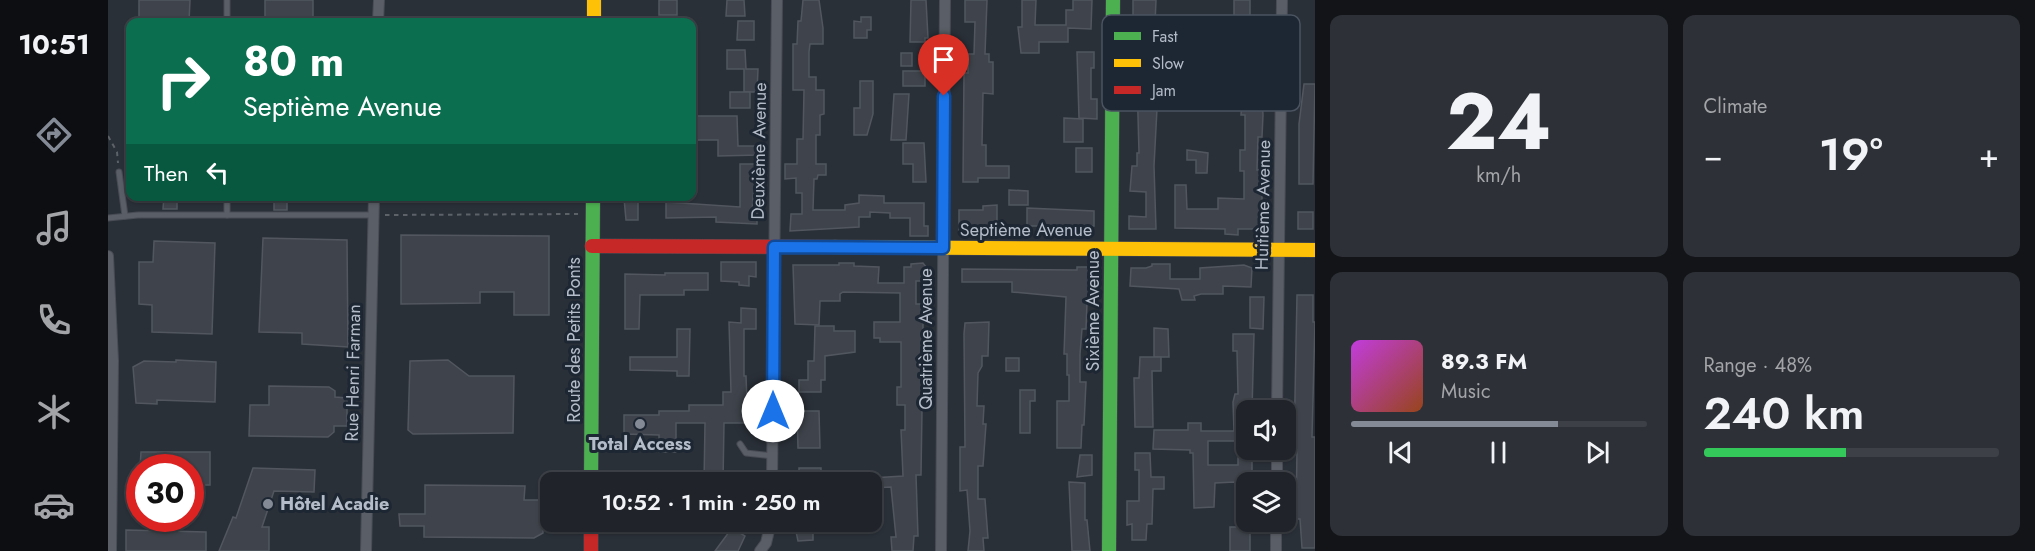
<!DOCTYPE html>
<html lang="en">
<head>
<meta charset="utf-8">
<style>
  :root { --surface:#20242a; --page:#2d3036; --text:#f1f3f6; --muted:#a2a4a8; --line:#3d4147; --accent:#848b96 }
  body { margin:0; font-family:Jost,sans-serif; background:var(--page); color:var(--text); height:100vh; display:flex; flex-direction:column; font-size:22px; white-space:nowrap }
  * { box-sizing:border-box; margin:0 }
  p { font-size:20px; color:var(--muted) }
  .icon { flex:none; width:33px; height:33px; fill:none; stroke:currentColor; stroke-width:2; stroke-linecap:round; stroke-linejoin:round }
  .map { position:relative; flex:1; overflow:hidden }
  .sheet { display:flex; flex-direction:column; gap:15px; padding:15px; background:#121417; width:720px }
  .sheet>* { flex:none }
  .guide { position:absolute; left:18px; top:18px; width:570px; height:183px; border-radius:12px; box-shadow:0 2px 4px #0004,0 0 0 2px var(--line); background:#0b6e4f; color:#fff; overflow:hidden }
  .controls { position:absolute; left:1128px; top:400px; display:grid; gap:12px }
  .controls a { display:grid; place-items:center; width:60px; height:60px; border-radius:12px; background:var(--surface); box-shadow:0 2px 4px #0004,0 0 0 2px var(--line); font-size:30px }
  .speed { position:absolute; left:18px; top:454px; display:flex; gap:12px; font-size:30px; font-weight:700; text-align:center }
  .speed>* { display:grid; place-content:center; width:78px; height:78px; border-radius:50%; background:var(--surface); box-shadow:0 2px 4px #0004,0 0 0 2px var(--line); line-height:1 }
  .speed .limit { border:9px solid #d22; background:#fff; color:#111 }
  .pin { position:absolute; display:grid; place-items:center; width:51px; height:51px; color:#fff; margin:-62px -26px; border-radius:50% 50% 50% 0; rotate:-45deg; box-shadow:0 0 6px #0007 }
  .pin .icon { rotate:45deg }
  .me { position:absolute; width:66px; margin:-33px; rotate:0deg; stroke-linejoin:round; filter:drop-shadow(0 0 4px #0008) }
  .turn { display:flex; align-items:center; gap:21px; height:126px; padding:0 18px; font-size:27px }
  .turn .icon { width:78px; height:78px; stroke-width:2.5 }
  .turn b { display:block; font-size:42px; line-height:51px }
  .then { display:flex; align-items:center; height:57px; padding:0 18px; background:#0003; gap:12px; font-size:22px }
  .big { font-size:45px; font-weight:600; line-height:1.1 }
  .sheet .tile { flex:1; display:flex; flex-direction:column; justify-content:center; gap:9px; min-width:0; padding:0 21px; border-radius:12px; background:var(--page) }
  .sheet .dial { align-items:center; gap:0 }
  .dial b { font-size:78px; line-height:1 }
  .song { display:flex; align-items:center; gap:18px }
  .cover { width:72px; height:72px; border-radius:9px; background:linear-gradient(135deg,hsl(290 70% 55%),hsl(20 70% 35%)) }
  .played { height:6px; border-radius:3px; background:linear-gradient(90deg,var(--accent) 70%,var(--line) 70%) }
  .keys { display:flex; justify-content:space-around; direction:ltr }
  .heat { display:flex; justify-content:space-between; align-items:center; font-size:33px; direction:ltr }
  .charge { height:9px; border-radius:4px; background:linear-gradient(90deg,#34c759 48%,var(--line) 0) }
  .sheet .tiles { flex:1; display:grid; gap:15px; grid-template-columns:repeat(2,1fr) }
  .trip { position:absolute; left:432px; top:472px; width:342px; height:60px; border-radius:12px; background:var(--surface); box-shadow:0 2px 4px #0004,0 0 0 2px var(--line); font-weight:600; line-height:60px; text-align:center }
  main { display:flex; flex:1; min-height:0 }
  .dock { display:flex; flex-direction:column; width:108px; justify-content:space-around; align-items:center; background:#0d0e11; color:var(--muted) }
  .dock .icon { width:42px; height:42px }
  .dock .active { color:var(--accent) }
  .dock b { font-size:27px; color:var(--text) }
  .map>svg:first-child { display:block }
  .building { fill:#3f444c; stroke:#52575f; stroke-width:1.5 }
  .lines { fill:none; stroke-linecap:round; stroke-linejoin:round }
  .lane-casing { stroke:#484c55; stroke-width:7 }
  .street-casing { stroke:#484c55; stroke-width:12 }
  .fast-casing { stroke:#484c55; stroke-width:15 }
  .slow-casing { stroke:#484c55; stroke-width:15 }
  .jam-casing { stroke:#484c55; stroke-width:15 }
  .path { stroke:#5c6268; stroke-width:2; stroke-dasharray:4.5 4.5; stroke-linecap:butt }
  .lane { stroke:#5a5e66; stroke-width:5 }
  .street { stroke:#5a5e66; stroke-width:10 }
  .fast { stroke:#4caf50; stroke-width:14 }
  .slow { stroke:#ffc107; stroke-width:14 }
  .jam { stroke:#c62828; stroke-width:14 }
  .route-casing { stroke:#114b97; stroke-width:15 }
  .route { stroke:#1a73e8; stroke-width:10 }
  .poi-dot { fill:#848b96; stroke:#1d2633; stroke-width:2 }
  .labels { text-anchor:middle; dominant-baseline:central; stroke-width:6; stroke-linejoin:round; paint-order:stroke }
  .street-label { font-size:18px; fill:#b4bcc9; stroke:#1d2633 }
  .poi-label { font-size:18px; font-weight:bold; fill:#b4bcc9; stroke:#1d2633 }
  .key { fill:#1d2633; stroke:#4a5360; stroke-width:1.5 }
  .key-label { font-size:16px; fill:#b4bcc9 }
</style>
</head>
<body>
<main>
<nav class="dock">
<b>10:51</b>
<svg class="icon active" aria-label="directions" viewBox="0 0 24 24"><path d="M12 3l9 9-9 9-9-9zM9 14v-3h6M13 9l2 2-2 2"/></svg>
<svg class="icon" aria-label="music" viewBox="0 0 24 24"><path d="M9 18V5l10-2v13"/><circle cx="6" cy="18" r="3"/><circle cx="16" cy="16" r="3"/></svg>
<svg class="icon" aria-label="phone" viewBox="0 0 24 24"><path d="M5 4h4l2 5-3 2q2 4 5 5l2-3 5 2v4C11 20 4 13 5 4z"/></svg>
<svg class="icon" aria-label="climate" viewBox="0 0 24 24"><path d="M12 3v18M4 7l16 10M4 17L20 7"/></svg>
<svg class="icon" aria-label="car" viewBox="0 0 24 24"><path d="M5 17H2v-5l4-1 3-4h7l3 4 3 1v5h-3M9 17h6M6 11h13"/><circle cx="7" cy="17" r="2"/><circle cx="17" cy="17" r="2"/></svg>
</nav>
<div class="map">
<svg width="1207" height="551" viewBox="0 0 1207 551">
  <rect width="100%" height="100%" fill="#2a3038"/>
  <g class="building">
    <path d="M31,0H82L81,22H31Z"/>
    <rect x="157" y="0" width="48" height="22"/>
    <rect x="551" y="0" width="18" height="15"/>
    <path d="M619,0H636L637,16H618Z"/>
    <path d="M695,0H711L715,28V44H702L701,52V77H708V90H716V114L712,115V135H708V164H718V175H710L709,179H706L705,210H737V205L751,203V195L776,196V203H816V226H820V236H802V218H782V213L762,212V217H751V227L682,231L683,214H694V193H688V178L677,179V164H689V139H695L696,90H685V44H689L690,21H693Z"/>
    <path d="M803,0H818L820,38H817V42H802Z"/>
    <path d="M857,0H879L877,54H881V62H885V94L875,93L874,145H878V166H901V178H870V182H855L856,73H860V54H866L867,22H857Z"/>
    <path d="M914,0H928L927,25H958V10H965V0H984L983,29L960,28V42H931V53H913L910,27H914Z"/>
    <path d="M1025,0H1048L1047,24H1044V72H1048V93H1053V109H1049L1046,166L1048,229H1021V216L1038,217V192L1022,191L1024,166H1029V153H1031L1028,43H1025Z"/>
    <path d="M1126,0H1142V29L1155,28V40H1151L1155,115L1154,137H1150L1149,170H1153L1154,177V229H1130V235L1117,234V229L1067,228V185H1078L1079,209H1110V198L1136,199V171H1132V150H1137V115H1133L1136,75H1133V41L1131,34H1109V40H1096V24H1126Z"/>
    <path d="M753,17H763V30H759V38H746V21L753,22Z"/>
    <path d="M630,21H646V40H629Z"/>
    <path d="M619,50H637L638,69H650L649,92H636V69H619Z"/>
    <path d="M969,52H986V68H983V99H989V119L971,118Z"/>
    <rect x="793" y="53" width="11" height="13"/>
    <rect x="795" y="71" width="22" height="15"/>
    <path d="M752,81H765V114L759,135H746V108H752Z"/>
    <path d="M1196,84H1207L1205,184H1191V124Z"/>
    <rect x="622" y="92" width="20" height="16"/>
    <path d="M786,94H801L798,140H783Z"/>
    <path d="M584,116H629L630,146H651V155L610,156V140H584Z"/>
    <path d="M956,118L975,119V142H956Z"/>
    <path d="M795,143H816L818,182H805V164H795Z"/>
    <rect x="968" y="148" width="16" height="24"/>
    <path d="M1079,150L1100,153L1099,173H1088V160H1079Z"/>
    <path d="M632,164H648L644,211H649V224L608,222V217L558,218V202L632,207Z"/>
    <path d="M901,190L920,191V205H901Z"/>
    <path d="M56,196H69V209H55Z"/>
    <rect x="166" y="196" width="13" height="14"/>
    <path d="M516,198H530V220H518Z"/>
    <path d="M889,205V230L851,231V210H875V206Z"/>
    <path d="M919,208L986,211V226H919Z"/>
    <rect x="1190" y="212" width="15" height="17"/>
    <path d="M293,235L441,236V315H406V292H372V303L293,304Z"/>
    <path d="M155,238L239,240L240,347L194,344V333L151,332Z"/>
    <path d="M46,241L107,243L104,334L44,332V305L31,304V262H45Z"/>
    <path d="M613,262H648V277L641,276V286L631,285V282L613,281Z"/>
    <path d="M731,263H746V266L771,267L770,283H796V267H803V264L815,263L819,268V281H808V304H815V345L813,475H808L810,536H806L805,551H784L783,537H788L783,487L764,488V478L795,476L793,430H797V405H789V387H793V342H772V338H766V322H792V293L735,292L732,294V301H712L711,325L687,324L685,265H731Z"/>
    <path d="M1044,264H1062V279H1092V268L1136,265L1144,268L1143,287L1115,286V294H1093L1086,296L1087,300H1074L1071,289L1022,286L1023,268H1038L1044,266Z"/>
    <path d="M969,267H982V303H979L978,329H974L972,354V382H978L976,425H974L973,448H949V401H961V375H959V354H956L958,297L904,292V282H854V269L969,270Z"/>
    <path d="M557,273H600V290H576V295H532L531,329H517V274L557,275Z"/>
    <path d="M1189,295H1205V322H1207L1204,437H1207V548H1194L1192,519H1188L1189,448H1186Z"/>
    <path d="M1142,297H1156L1155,329L1142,328Z"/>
    <path d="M633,308L648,309V329H636V376H638L639,402H650V423H616L615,483H596L597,423H568V452H551V435L516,434V415H551V411H581V405H615V392H623L621,322L633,323Z"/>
    <path d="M881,322L880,356H874V366L870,373L869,406H876L875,424H878L875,466H870V499H877L880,538H875L876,551H860L862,531L859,490L852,491V447H857L856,334L857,323Z"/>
    <path d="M707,326H726V331H747V352L717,356V380H713V392H691V380H700V361H706Z"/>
    <path d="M1046,328L1060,329L1061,357H1046Z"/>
    <path d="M569,329H582L581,376H569V371L522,370V357H569Z"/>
    <path d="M1125,334H1146L1144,411H1138V441H1100V465H1130V458H1144V483H1138V490H1127V482L1107,483L1106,507L1086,508L1085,453H1082V450L1045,449L1046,430H1080V423H1093V431H1126L1125,402L1127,394H1130L1129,351H1125Z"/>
    <path d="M1032,357H1053V371H1044L1045,427H1027L1026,378H1031Z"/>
    <rect x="898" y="358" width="13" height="13"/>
    <path d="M68,360L108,362L107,402L49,400V404L28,403L25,367L36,361L68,362Z"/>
    <path d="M340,360L361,376H406L405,433L305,434L300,430L302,361Z"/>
    <path d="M161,386L221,387L227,391V397L239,398V426H226V432L220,437L141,436L142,405H161Z"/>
    <path d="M912,390H927V401H922V433H912Z"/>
    <path d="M689,411H711L712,448H690Z"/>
    <path d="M33,452H102V485H82V468H32Z"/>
    <path d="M1027,453H1042L1043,477H1056V489H1045L1044,524H1039L1038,540H1024V524L1019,525V501H1031V470H1027Z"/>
    <path d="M972,455H984V475L969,477Z"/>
    <path d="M145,468L207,470L206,492L166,491L154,527H161V551H111L125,517L128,518Z"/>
    <rect x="691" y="468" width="22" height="12"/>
    <path d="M961,482L977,483V520H979L982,551H964Z"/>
    <path d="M317,485L417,486L416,500H435V533L426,538L316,537V526H292L291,514H317Z"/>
    <path d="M686,522H700V526L705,525V540L690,541Z"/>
    <path d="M1132,522H1142V551H1122V527H1132Z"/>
    <path d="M624,528L637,536L630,551H607Z"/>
    <path d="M18,530L98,532V551H18Z"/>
  </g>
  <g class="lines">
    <defs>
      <g id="lane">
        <path d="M119,0V22"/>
        <path d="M11,172L17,216"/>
        <path d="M119,215V196"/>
        <path d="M0,218L30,215H265"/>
        <path d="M632,444L638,453L665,456"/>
      </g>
      <g id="street">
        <path d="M270,22L271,0"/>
        <path d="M0,256L5,361L3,551"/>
        <path d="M1169,411L1174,0"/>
        <path d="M664,483L669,0"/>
        <path d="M1169,483V450"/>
        <path d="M258,551L266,196"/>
        <path d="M652,551L658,543L663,522"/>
        <path d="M833,551L837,0"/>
        <path d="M1168,551V522"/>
      </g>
      <g id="fast">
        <path d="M483,483L485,196"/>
        <path d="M1001,551L1005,0"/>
      </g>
      <g id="slow">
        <path d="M486,0V22"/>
        <path d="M727,247L1207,250"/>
      </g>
      <g id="jam">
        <path d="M484,246L727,247"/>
        <path d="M483,522V551"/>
      </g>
    </defs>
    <use href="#lane" class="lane-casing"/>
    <use href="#street" class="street-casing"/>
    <use href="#fast" class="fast-casing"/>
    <use href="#slow" class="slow-casing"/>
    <use href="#jam" class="jam-casing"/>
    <g class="path">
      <path d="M0,136L9,152L10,163"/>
      <path d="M277,215L470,214"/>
    </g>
    <use href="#lane" class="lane"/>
    <use href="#street" class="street"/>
    <use href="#fast" class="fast"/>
    <use href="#slow" class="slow"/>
    <use href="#jam" class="jam"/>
  </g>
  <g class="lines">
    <defs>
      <path id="route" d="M665,411L666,247L835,248L836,96"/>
    </defs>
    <use href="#route" class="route-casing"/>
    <use href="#route" class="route"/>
  </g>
  <g class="poi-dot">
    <circle cx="532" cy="424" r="6"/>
    <circle cx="160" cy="504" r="6"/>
  </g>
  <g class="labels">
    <g class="street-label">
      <text transform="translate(651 151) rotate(-89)">Deuxième Avenue</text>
      <text transform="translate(1155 205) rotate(-89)">Huitième Avenue</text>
      <text x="918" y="230">Septième Avenue</text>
      <text transform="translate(985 311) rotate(-90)">Sixième Avenue</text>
      <text transform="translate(818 339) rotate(-90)">Quatrième Avenue</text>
      <text transform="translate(466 340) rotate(-90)">Route des Petits Ponts</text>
      <text transform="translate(245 373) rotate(-89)">Rue Henri Farman</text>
    </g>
    <g class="poi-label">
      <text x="532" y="444">Total Access</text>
      <text x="172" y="504" text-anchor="start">Hôtel Acadie</text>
    </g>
  </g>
  <rect x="994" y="15" width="198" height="96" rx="9" class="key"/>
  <rect x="1006" y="32" width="27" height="8" fill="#4caf50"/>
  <rect x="1006" y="59" width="27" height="8" fill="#ffc107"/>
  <rect x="1006" y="86" width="27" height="8" fill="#c62828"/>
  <g class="key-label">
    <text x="1044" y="42">Fast</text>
    <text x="1044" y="69">Slow</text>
    <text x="1044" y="96">Jam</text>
  </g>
</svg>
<div class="controls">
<a><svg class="icon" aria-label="sound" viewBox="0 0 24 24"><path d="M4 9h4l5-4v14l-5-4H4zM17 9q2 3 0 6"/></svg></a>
<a><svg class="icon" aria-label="layers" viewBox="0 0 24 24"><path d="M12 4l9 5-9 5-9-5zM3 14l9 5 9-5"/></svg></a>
</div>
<div class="speed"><div class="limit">30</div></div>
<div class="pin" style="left:836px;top:96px;background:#d93025"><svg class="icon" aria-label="arrive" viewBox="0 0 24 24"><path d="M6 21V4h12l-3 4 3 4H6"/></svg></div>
<svg class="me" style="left:665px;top:411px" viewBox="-20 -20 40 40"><circle r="19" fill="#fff"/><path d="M0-13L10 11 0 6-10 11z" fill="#1a73e8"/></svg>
<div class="trip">10:52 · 1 min · 250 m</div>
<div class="guide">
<div class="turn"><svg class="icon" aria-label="right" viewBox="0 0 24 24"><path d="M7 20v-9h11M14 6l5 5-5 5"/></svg><div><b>80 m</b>Septième Avenue</div></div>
<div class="then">Then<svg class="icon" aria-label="left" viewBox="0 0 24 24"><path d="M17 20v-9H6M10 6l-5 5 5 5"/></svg></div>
</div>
</div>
<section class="sheet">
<div class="tiles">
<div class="tile dial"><b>24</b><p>km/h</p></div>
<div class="tile"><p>Climate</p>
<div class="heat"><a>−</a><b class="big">19°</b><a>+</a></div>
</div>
<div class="tile">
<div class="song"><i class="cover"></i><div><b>89.3 FM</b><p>Music</p></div></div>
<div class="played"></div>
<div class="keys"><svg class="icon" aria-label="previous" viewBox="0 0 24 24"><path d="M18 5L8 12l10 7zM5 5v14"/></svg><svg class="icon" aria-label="pause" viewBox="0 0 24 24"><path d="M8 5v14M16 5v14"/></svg><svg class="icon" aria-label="next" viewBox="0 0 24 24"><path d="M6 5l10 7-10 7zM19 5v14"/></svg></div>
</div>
<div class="tile"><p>Range · 48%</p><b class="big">240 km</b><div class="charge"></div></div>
</div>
</section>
</main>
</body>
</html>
